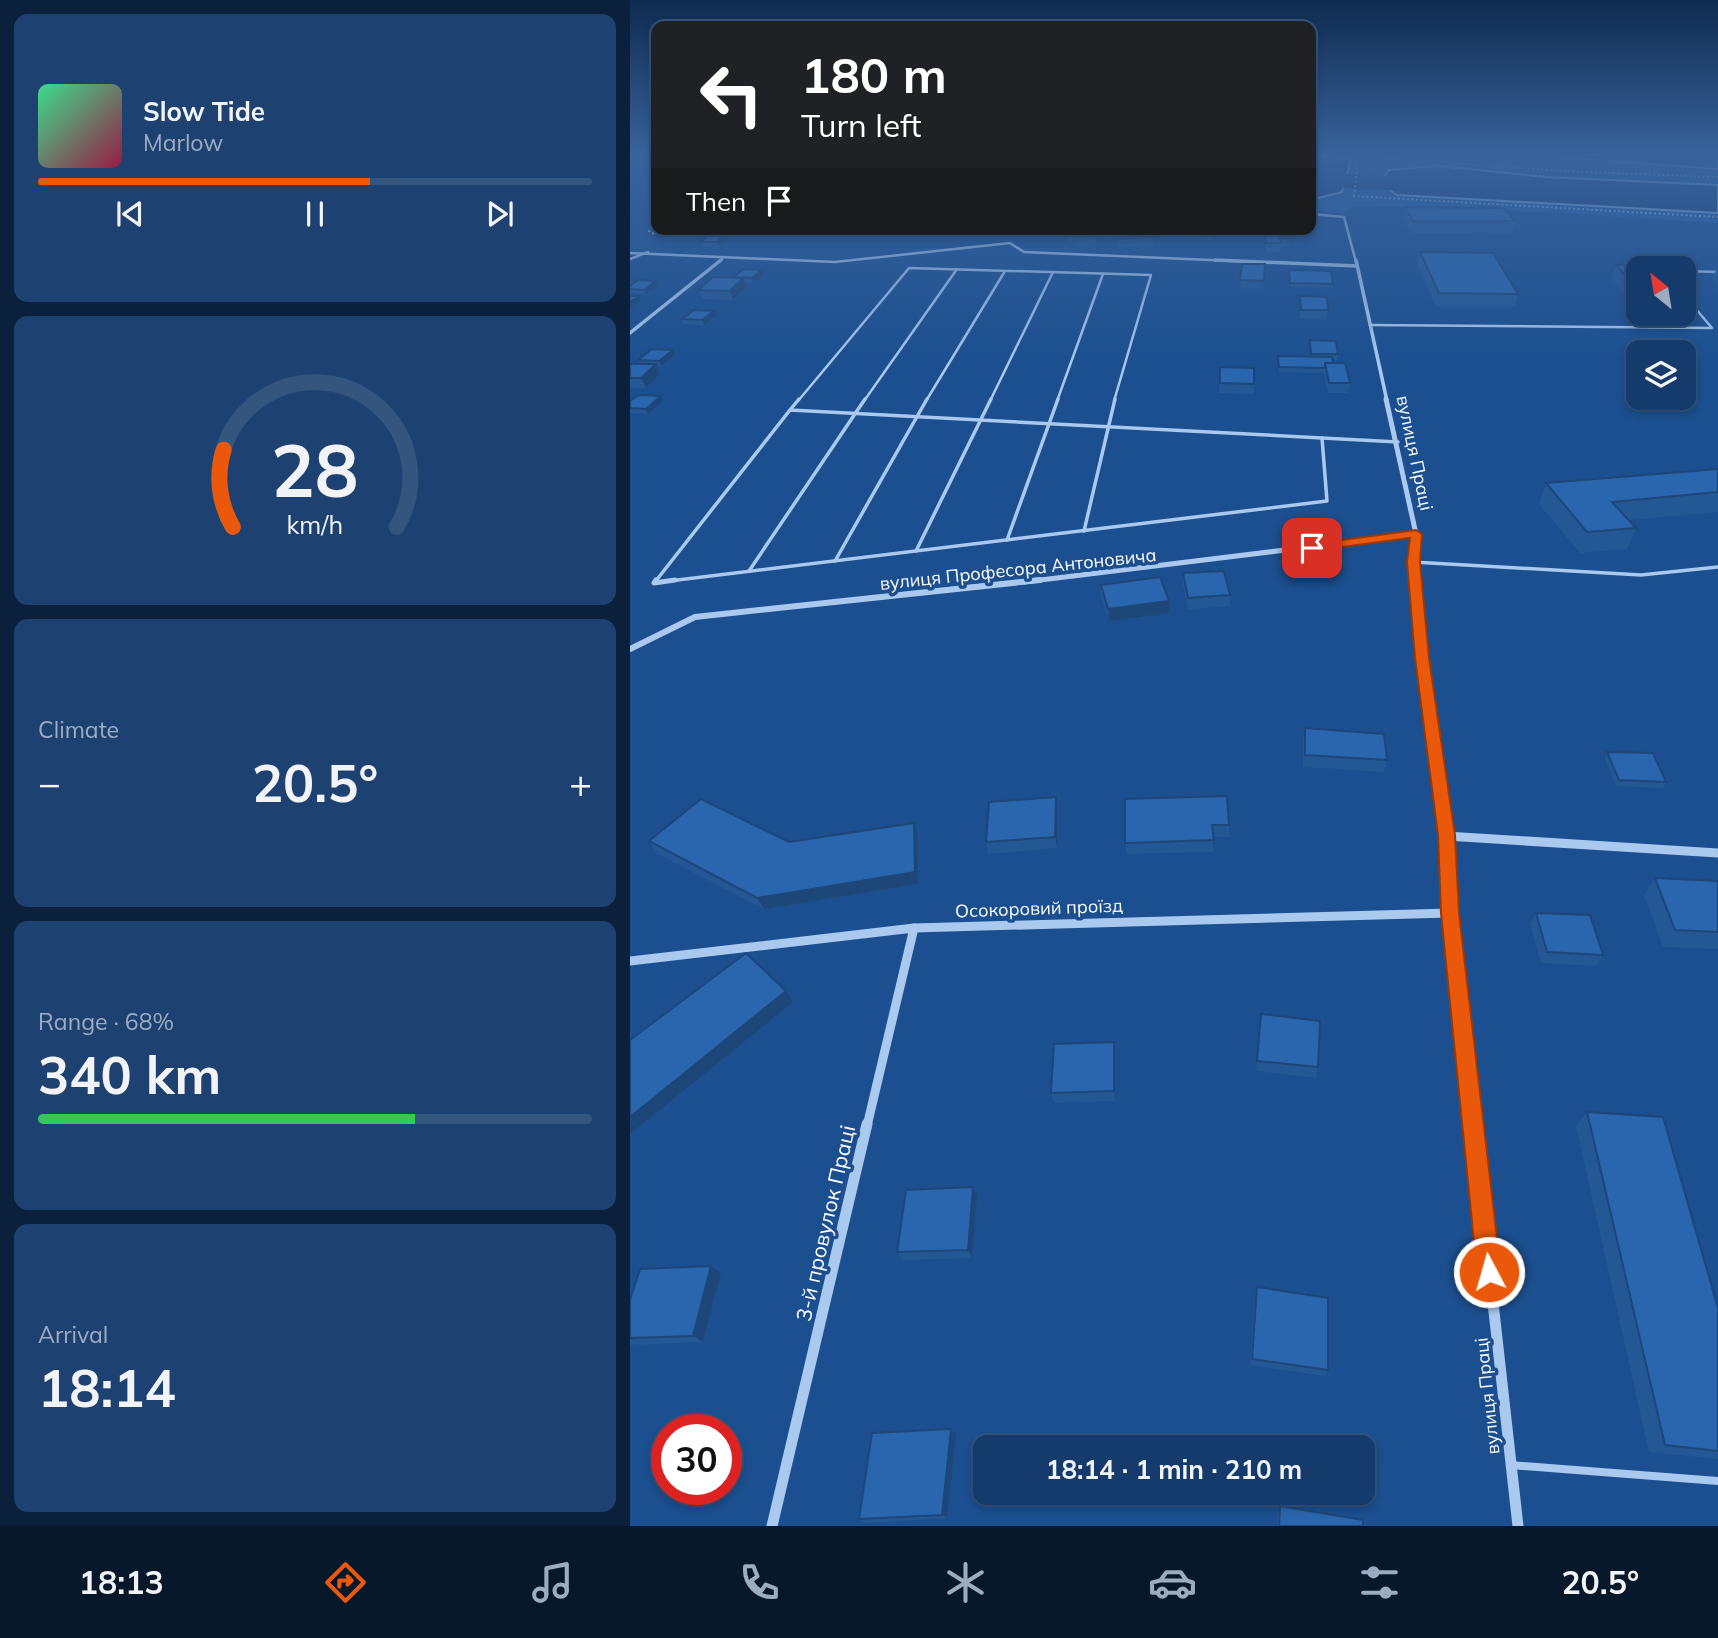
<!DOCTYPE html>
<html lang="en">
<head>
<meta charset="utf-8">
<style>
  :root { --surface:#143b6b; --page:#1d4271; --text:#f1f3f6; --muted:#9dadc1; --line:#33557e; --accent:#ea580c }
  body { margin:0; font-family:Mulish,sans-serif; background:var(--page); color:var(--text); height:100vh; display:flex; flex-direction:column; font-size:26px; white-space:nowrap }
  * { box-sizing:border-box; margin:0 }
  p { font-size:23px; color:var(--muted) }
  .icon { flex:none; width:38px; height:38px; fill:none; stroke:currentColor; stroke-width:2; stroke-linecap:round; stroke-linejoin:round }
  .map { position:relative; flex:1; overflow:hidden }
  .side { display:flex; flex-direction:column; gap:14px; padding:14px; background:#0b203b; width:630px }
  .side>* { flex:none }
  .hud { position:absolute; left:21px; top:21px; width:665px; height:214px; border-radius:14px; box-shadow:0 4px 10px #0003,0 0 0 2px var(--line); background:#202124; color:#fff; overflow:hidden }
  .needle { width:46px; rotate:330deg }
  .buttons { position:absolute; left:996px; top:256px; display:grid; gap:14px }
  .buttons a { display:grid; place-items:center; width:70px; height:70px; border-radius:14px; background:var(--surface); box-shadow:0 4px 10px #0003,0 0 0 2px var(--line); font-size:35px }
  .speed { position:absolute; left:21px; top:1414px; display:flex; gap:14px; font-size:35px; font-weight:700; text-align:center }
  .speed>* { display:grid; place-content:center; width:91px; height:91px; border-radius:50%; background:var(--surface); box-shadow:0 4px 10px #0003,0 0 0 2px var(--line); line-height:1 }
  .speed .limit { border:10px solid #d22; background:#fff; color:#111 }
  .pin { position:absolute; display:grid; place-items:center; width:60px; height:60px; color:#fff; margin:-30px; border-radius:14px; box-shadow:0 4px 10px #0006 }
  .me { position:absolute; width:77px; margin:-38px; rotate:354deg; stroke-linejoin:round; filter:drop-shadow(0 0 5px #0008) }
  .turn { display:flex; align-items:center; gap:24px; height:147px; padding:0 35px; font-size:32px }
  .turn .icon { width:91px; height:91px; stroke-width:2.5 }
  .turn b { display:block; font-size:49px; line-height:60px }
  .then { display:flex; align-items:center; height:66px; padding:0 35px; background:#0003; gap:14px; font-size:26px }
  .big { font-size:52px; font-weight:700; line-height:1.1 }
  .side .widget { flex:1; display:flex; flex-direction:column; justify-content:center; gap:10px; min-width:0; padding:0 24px; border-radius:14px; background:var(--page) }
  .side .dial { align-items:center; gap:0 }
  .dial svg { height:182px; overflow:visible; fill:none; stroke:var(--line); stroke-width:7; stroke-linecap:round; text-anchor:middle }
  .dial text { fill:var(--text); stroke:none }
  .song { display:flex; align-items:center; gap:21px }
  .cover { width:84px; height:84px; border-radius:10px; background:linear-gradient(135deg,hsl(150 70% 55%),hsl(340 70% 35%)) }
  .played { height:7px; border-radius:4px; background:linear-gradient(90deg,var(--accent) 60%,var(--line) 60%) }
  .keys { display:flex; justify-content:space-around; direction:ltr }
  .heat { display:flex; justify-content:space-between; align-items:center; font-size:38px; direction:ltr }
  .charge { height:10px; border-radius:5px; background:linear-gradient(90deg,#34c759 68%,var(--line) 0) }
  .trip { position:absolute; left:343px; top:1435px; width:402px; height:70px; border-radius:14px; background:var(--surface); box-shadow:0 4px 10px #0003,0 0 0 2px var(--line); font-weight:700; line-height:70px; text-align:center }
  .tabs { display:flex; height:112px; justify-content:space-around; align-items:center; background:#08182b; color:var(--muted) }
  .tabs .icon { width:49px; height:49px }
  .tabs .active { color:var(--accent) }
  .tabs b { font-size:32px; color:var(--text) }
  main { display:flex; flex:1; min-height:0 }
  .map>svg:first-child { display:block }
  .green { fill:#2461a8 }
  .water { fill:#123a6d; stroke:#9cc4f0; stroke-width:2 }
  .lines { fill:none; stroke-linecap:round; stroke-linejoin:round }
  .river { fill:#123a6d; fill-rule:evenodd }
  .path { stroke:#a9c9ee; stroke-width:2; stroke-dasharray:2 2.5; stroke-linecap:butt }
  .lane-far3 { stroke:#a9c9ee; stroke-width:2.5 }
  .lane-far2 { stroke:#a9c9ee; stroke-width:3.5 }
  .lane-far1 { stroke:#a9c9ee; stroke-width:5 }
  .lane { stroke:#a9c9ee; stroke-width:8 }
  .street-far5 { stroke:#a9c9ee; stroke-width:2.5 }
  .street-far4 { stroke:#a9c9ee; stroke-width:3.5 }
  .street-far3 { stroke:#a9c9ee; stroke-width:5 }
  .street-far2 { stroke:#a9c9ee; stroke-width:6 }
  .street-far1 { stroke:#a9c9ee; stroke-width:9 }
  .street { stroke:#a9c9ee; stroke-width:11 }
  .wall { fill:#245895 }
  .shaded-wall { fill:#1d4779 }
  .building { fill:#2a66ad; stroke:#1d4779; stroke-width:2 }
  .route { fill:#ea580c; stroke:#983908; stroke-width:2 }
  .labels { text-anchor:middle; dominant-baseline:central; stroke-width:7; stroke-linejoin:round; paint-order:stroke }
  .street-label { font-size:18px; fill:#fff; stroke:#1b4f8f }
  .near-street-label { font-size:21px; fill:#fff; stroke:#1b4f8f }
</style>
</head>
<body>
<main>
<section class="side">
<div class="widget">
<div class="song"><i class="cover"></i><div><b>Slow Tide</b><p>Marlow</p></div></div>
<div class="played"></div>
<div class="keys"><svg class="icon" aria-label="previous" viewBox="0 0 24 24"><path d="M18 5L8 12l10 7zM5 5v14"/></svg><svg class="icon" aria-label="pause" viewBox="0 0 24 24"><path d="M8 5v14M16 5v14"/></svg><svg class="icon" aria-label="next" viewBox="0 0 24 24"><path d="M6 5l10 7-10 7zM19 5v14"/></svg></div>
</div>
<div class="widget dial"><svg viewBox="0 0 100 80">
<path d="M14 69A42 42 0 1 1 86 69"/>
<path d="M14 69A42 42 0 0 1 10 35" stroke="#ea580c"/>
<text x="50" y="56" font-size="32" font-weight="700">28</text>
<text x="50" y="72" font-size="11">km/h</text>
</svg></div>
<div class="widget"><p>Climate</p>
<div class="heat"><a>−</a><b class="big">20.5°</b><a>+</a></div>
</div>
<div class="widget"><p>Range · 68%</p><b class="big">340 km</b><div class="charge"></div></div>
<div class="widget"><p>Arrival</p><b class="big">18:14</b></div>
</section>
<div class="map">
<svg width="1088" height="1526" viewBox="0 0 1088 1526">
  <rect width="100%" height="100%" fill="#1b4f8f"/>
  <path class="green" d="M681,154H882L1088,169V185L915,177L808,166L1088,213V223L914,212L725,206L712,213L681,210V200L687,199L720,159Z"/>
  <g class="water">
    <path d="M882,154H1088V169Z"/>
    <path d="M681,156L721,159L712,192L681,200Z"/>
    <path d="M808,166L915,177L1088,185V213L767,195L750,183L759,170Z"/>
  </g>
  <g class="lines">
    <path class="river" d="M681,173L833,179L842,181L845,186L842,191L833,193L681,187Z"/>
    <g class="path">
      <path d="M691,154L952,172L1088,177"/>
      <path d="M724,154L727,169L724,196"/>
      <path d="M723,196L1088,217"/>
      <path d="M24,234L19,231L26,223"/>
    </g>
    <g class="lane-far3">
      <path d="M0,253L205,262L380,243L394,252"/>
      <path d="M1054,271L1088,272"/>
      <path d="M740,325L1082,328L1054,295"/>
      <path d="M168,401L279,268L521,275L484,401"/>
      <path d="M234,401L327,269"/>
      <path d="M296,401L375,271"/>
      <path d="M360,401L423,272"/>
      <path d="M427,401L473,274"/>
    </g>
    <g class="lane-far2">
      <path d="M160,410L169,399"/>
      <path d="M454,531L485,399"/>
      <path d="M377,540L428,399"/>
      <path d="M286,551L361,399"/>
      <path d="M205,561L297,399"/>
      <path d="M783,562L1011,575L1088,567"/>
      <path d="M119,571L235,399"/>
      <path d="M25,582L160,410L768,442"/>
      <path d="M31,582L697,501L692,438"/>
    </g>
    <path class="lane-far1" d="M26,580L24,583L45,580"/>
    <path class="lane" d="M880,1465L1088,1481"/>
    <g class="street-far5">
      <path d="M681,214L714,217L726,262"/>
      <path d="M394,252L627,262"/>
      <path d="M0,259L18,252"/>
      <path d="M89,262L92,259"/>
    </g>
    <g class="street-far4">
      <path d="M585,260L727,266"/>
      <path d="M726,260L757,401"/>
      <path d="M0,333L91,260"/>
    </g>
    <g class="street-far3">
      <path d="M756,399L786,534L785,582"/>
      <path d="M394,582L786,534"/>
    </g>
    <g class="street-far2">
      <path d="M784,580L813,818"/>
      <path d="M0,649L65,617L410,580"/>
    </g>
    <g class="street-far1">
      <path d="M812,817L844,1126"/>
      <path d="M816,836L1088,853"/>
      <path d="M0,961L284,928L820,913"/>
      <path d="M237,1126L284,928"/>
    </g>
    <g class="street">
      <path d="M843,1124L888,1526"/>
      <path d="M142,1526L237,1124"/>
    </g>
  </g>
  <g class="wall">
    <path d="M775,207L885,221L882,234L781,233L773,219Z"/>
    <path d="M491,229L526,238L524,246L488,247V239Z"/>
    <path d="M563,229H582L580,240L562,239Z"/>
    <path d="M642,229H678H657V232L660,238L659,247H650V252H636V231H642Z"/>
    <path d="M471,233L466,245L445,246V242H438L437,234Z"/>
    <path d="M96,236L98,240L88,247L71,246L70,242Z"/>
    <path d="M790,252L888,294L885,307H806L788,265Z"/>
    <path d="M612,264H635L633,290L610,289Z"/>
    <path d="M986,265L1008,268V310L982,278Z"/>
    <path d="M1088,265V286L1082,280Z"/>
    <path d="M132,270L133,275L123,283L115,282L116,287L103,300L72,299L68,290Z"/>
    <path d="M659,270L703,284V288L660,287Z"/>
    <path d="M26,281L28,286L16,294L0,293V286Z"/>
    <path d="M1054,293L1065,306L1059,319H1014L1010,313H1054Z"/>
    <path d="M670,296L698,310L697,320L670,319Z"/>
    <path d="M86,316L74,325L54,324L52,319Z"/>
    <path d="M680,340L708,354L707,360L703,359V363L720,383L718,393H698L694,373L649,372L648,356L680,357Z"/>
    <path d="M45,355L31,366H27L30,374L16,388H0V364H9L8,360Z"/>
    <path d="M590,367L624,384V394L589,393Z"/>
    <path d="M31,396L33,401L18,414L0,413V401Z"/>
    <path d="M1088,469V512L999,520L1006,528L997,549L950,553L909,504L916,483Z"/>
    <path d="M553,573L600,595V606L558,609L553,585Z"/>
    <path d="M471,585L539,601V613L479,621L471,596Z"/>
    <path d="M675,728L757,760L754,772L673,767V740Z"/>
    <path d="M977,752L1036,782L1033,788L986,786L975,758Z"/>
    <path d="M495,799L599,825V837H583V852L496,854Z"/>
    <path d="M427,809V848L358,854L356,842Z"/>
    <path d="M287,835L288,884L134,909L26,853L19,841L159,842Z"/>
    <path d="M1025,878L1088,881V949L1033,947L1014,895Z"/>
    <path d="M906,913L973,955L966,966L911,963L900,924Z"/>
    <path d="M631,1014L688,1067L686,1078L626,1071Z"/>
    <path d="M484,1042L485,1052V1101L424,1103L421,1093Z"/>
    <path d="M957,1112L1088,1308V1459L1019,1452L946,1126Z"/>
    <path d="M347,1196L342,1258L272,1260L267,1252Z"/>
    <path d="M91,1273L73,1342L0,1345V1300Z"/>
    <path d="M627,1287L698,1370L695,1376L620,1365L625,1295Z"/>
    <path d="M321,1429L326,1434L317,1518L236,1523L229,1519Z"/>
    <path d="M650,1506L733,1526H647L648,1509Z"/>
  </g>
  <g class="shaded-wall">
    <path d="M469,229H471V233L466,245V236Z"/>
    <path d="M526,230V238L524,246V237Z"/>
    <path d="M96,236L98,240L88,247L86,242Z"/>
    <path d="M132,270L133,275L123,283L122,278Z"/>
    <path d="M113,278L116,287L103,300L100,291Z"/>
    <path d="M26,281L28,286L16,294L14,290Z"/>
    <path d="M9,296L11,301L0,308V302Z"/>
    <path d="M84,311L86,316L74,325L72,320Z"/>
    <path d="M43,350L45,355L31,366L29,361Z"/>
    <path d="M26,364L30,374L16,388L11,378Z"/>
    <path d="M31,396L33,401L18,414L16,409Z"/>
    <path d="M539,601V613L479,621L478,609Z"/>
    <path d="M426,797L427,809V848L425,837Z"/>
    <path d="M284,823L287,835L288,884L134,909L127,898Z"/>
    <path d="M156,991L163,1002L0,1134V1117Z"/>
    <path d="M484,1042L485,1052V1101L484,1091Z"/>
    <path d="M343,1187L347,1196L342,1258L338,1250Z"/>
    <path d="M81,1266L91,1273L73,1342L63,1336Z"/>
    <path d="M321,1429L326,1434L317,1518L312,1515Z"/>
  </g>
  <g class="building">
    <path d="M775,207L874,208L885,221H783Z"/>
    <path d="M439,229H469L466,236L444,237L446,234H437Z"/>
    <path d="M491,229H498L526,230L524,237L488,239Z"/>
    <path d="M563,229H581L580,232L562,231Z"/>
    <path d="M636,231L659,232L660,238H650L651,243H636Z"/>
    <path d="M80,235L96,236L86,242H70Z"/>
    <path d="M790,252L863,253L888,294L809,293Z"/>
    <path d="M612,264H635L634,281L610,280Z"/>
    <path d="M986,265H1028L1030,268H1008V291Z"/>
    <path d="M114,269L132,270L122,278L103,277Z"/>
    <path d="M659,270L701,271L703,284L660,283Z"/>
    <path d="M83,277L113,278L100,291L68,290Z"/>
    <path d="M8,280L26,281L14,290L0,289V286Z"/>
    <path d="M1054,293L1065,306L1054,305Z"/>
    <path d="M0,296H9L0,302Z"/>
    <path d="M670,296L697,297L698,310H671Z"/>
    <path d="M64,310L84,311L72,320L52,319Z"/>
    <path d="M680,340L706,341L708,354H681Z"/>
    <path d="M22,349L43,350L29,361L8,360Z"/>
    <path d="M648,356L702,357L703,363H695V368L649,367Z"/>
    <path d="M695,363H715L720,383H699Z"/>
    <path d="M0,364H26L11,378H0Z"/>
    <path d="M590,367L624,368V384L590,383Z"/>
    <path d="M9,395L31,396L16,409L0,408V401Z"/>
    <path d="M1088,469V492L982,502L1006,528L957,532L916,483Z"/>
    <path d="M594,571L600,595L558,598L553,573Z"/>
    <path d="M530,577L539,601L478,609L471,585Z"/>
    <path d="M675,728L754,734L757,760L675,755Z"/>
    <path d="M977,752L1023,753L1036,782L989,780Z"/>
    <path d="M597,796L599,825H582L584,840L495,843V799Z"/>
    <path d="M426,797L425,837L356,842L359,802Z"/>
    <path d="M71,799L159,842L284,823L285,872L127,898L19,841Z"/>
    <path d="M1025,878L1088,881V932L1045,930Z"/>
    <path d="M906,913L960,915L973,955L917,952Z"/>
    <path d="M116,953L156,991L0,1117V1040Z"/>
    <path d="M631,1014L690,1021L688,1067L627,1061Z"/>
    <path d="M484,1042V1091L421,1093L424,1044Z"/>
    <path d="M957,1112L1033,1117L1088,1308V1451L1035,1445Z"/>
    <path d="M343,1187L338,1250L267,1252L276,1190Z"/>
    <path d="M81,1266L63,1336L0,1338V1300L10,1269Z"/>
    <path d="M627,1287L698,1298V1370L622,1359Z"/>
    <path d="M321,1429L312,1515L229,1519L242,1433Z"/>
    <path d="M650,1506L733,1520V1526H649Z"/>
  </g>
  <linearGradient id="sky" x2="0" y2="1"><stop stop-color="#0f2b4f"/><stop offset="0.42" stop-color="#39639b"/><stop offset="1" stop-color="#39639b" stop-opacity="0"/></linearGradient>
  <rect width="1088" height="368" fill="url(#sky)"/>
  <path class="route" d="M786,530L792,534L790,562L799,658L825,835L829,913L871,1272L868,1280L859,1284L850,1280L847,1272L811,913L808,835L785,658L777,562L780,538L682,551L676,548L682,544Z"/>
  <g class="labels">
    <g class="street-label">
      <text transform="translate(785 453) rotate(78)">вулиця Праці</text>
      <text transform="translate(388 569) rotate(-6)">вулиця Професора Антоновича</text>
      <text transform="translate(409 908) rotate(-2)">Осокоровий проїзд</text>
      <text transform="translate(857 1396) rotate(-96)">вулиця Праці</text>
    </g>
    <g class="near-street-label">
      <text transform="translate(195 1223) rotate(-77)">3-й провулок Праці</text>
    </g>
  </g>
</svg>
<div class="buttons">
<a><svg class="needle" viewBox="-14 -14 28 28"><path d="M0-13l5 13h-10z" fill="#e53935"/><path d="M0 13l5-13h-10z" fill="#9dadc1"/></svg></a>
<a><svg class="icon" aria-label="layers" viewBox="0 0 24 24"><path d="M12 4l9 5-9 5-9-5zM3 14l9 5 9-5"/></svg></a>
</div>
<div class="speed"><div class="limit">30</div></div>
<div class="pin" style="left:682px;top:548px;background:#d93025"><svg class="icon" aria-label="arrive" viewBox="0 0 24 24"><path d="M6 21V4h12l-3 4 3 4H6"/></svg></div>
<svg class="me" style="left:859px;top:1272px" viewBox="-20 -20 40 40"><circle r="17" fill="#ea580c" stroke="#fff" stroke-width="3"/><path d="M0-11L8 9 0 5-8 9z" fill="#fff"/></svg>
<div class="trip">18:14 · 1 min · 210 m</div>
<div class="hud">
<div class="turn"><svg class="icon" aria-label="left" viewBox="0 0 24 24"><path d="M17 20v-9H6M10 6l-5 5 5 5"/></svg><div><b>180 m</b>Turn left</div></div>
<div class="then">Then<svg class="icon" aria-label="arrive" viewBox="0 0 24 24"><path d="M6 21V4h12l-3 4 3 4H6"/></svg></div>
</div>
</div>
</main>
<nav class="tabs">
<b>18:13</b>
<svg class="icon active" aria-label="directions" viewBox="0 0 24 24"><path d="M12 3l9 9-9 9-9-9zM9 14v-3h6M13 9l2 2-2 2"/></svg>
<svg class="icon" aria-label="music" viewBox="0 0 24 24"><path d="M9 18V5l10-2v13"/><circle cx="6" cy="18" r="3"/><circle cx="16" cy="16" r="3"/></svg>
<svg class="icon" aria-label="phone" viewBox="0 0 24 24"><path d="M5 4h4l2 5-3 2q2 4 5 5l2-3 5 2v4C11 20 4 13 5 4z"/></svg>
<svg class="icon" aria-label="climate" viewBox="0 0 24 24"><path d="M12 3v18M4 7l16 10M4 17L20 7"/></svg>
<svg class="icon" aria-label="car" viewBox="0 0 24 24"><path d="M5 17H2v-5l4-1 3-4h7l3 4 3 1v5h-3M9 17h6M6 11h13"/><circle cx="7" cy="17" r="2"/><circle cx="17" cy="17" r="2"/></svg>
<svg class="icon" aria-label="filters" viewBox="0 0 24 24"><path d="M4 7h16M4 17h16"/><circle cx="9" cy="7" r="2"/><circle cx="15" cy="17" r="2"/></svg>
<b>20.5°</b>
</nav>
</body>
</html>
